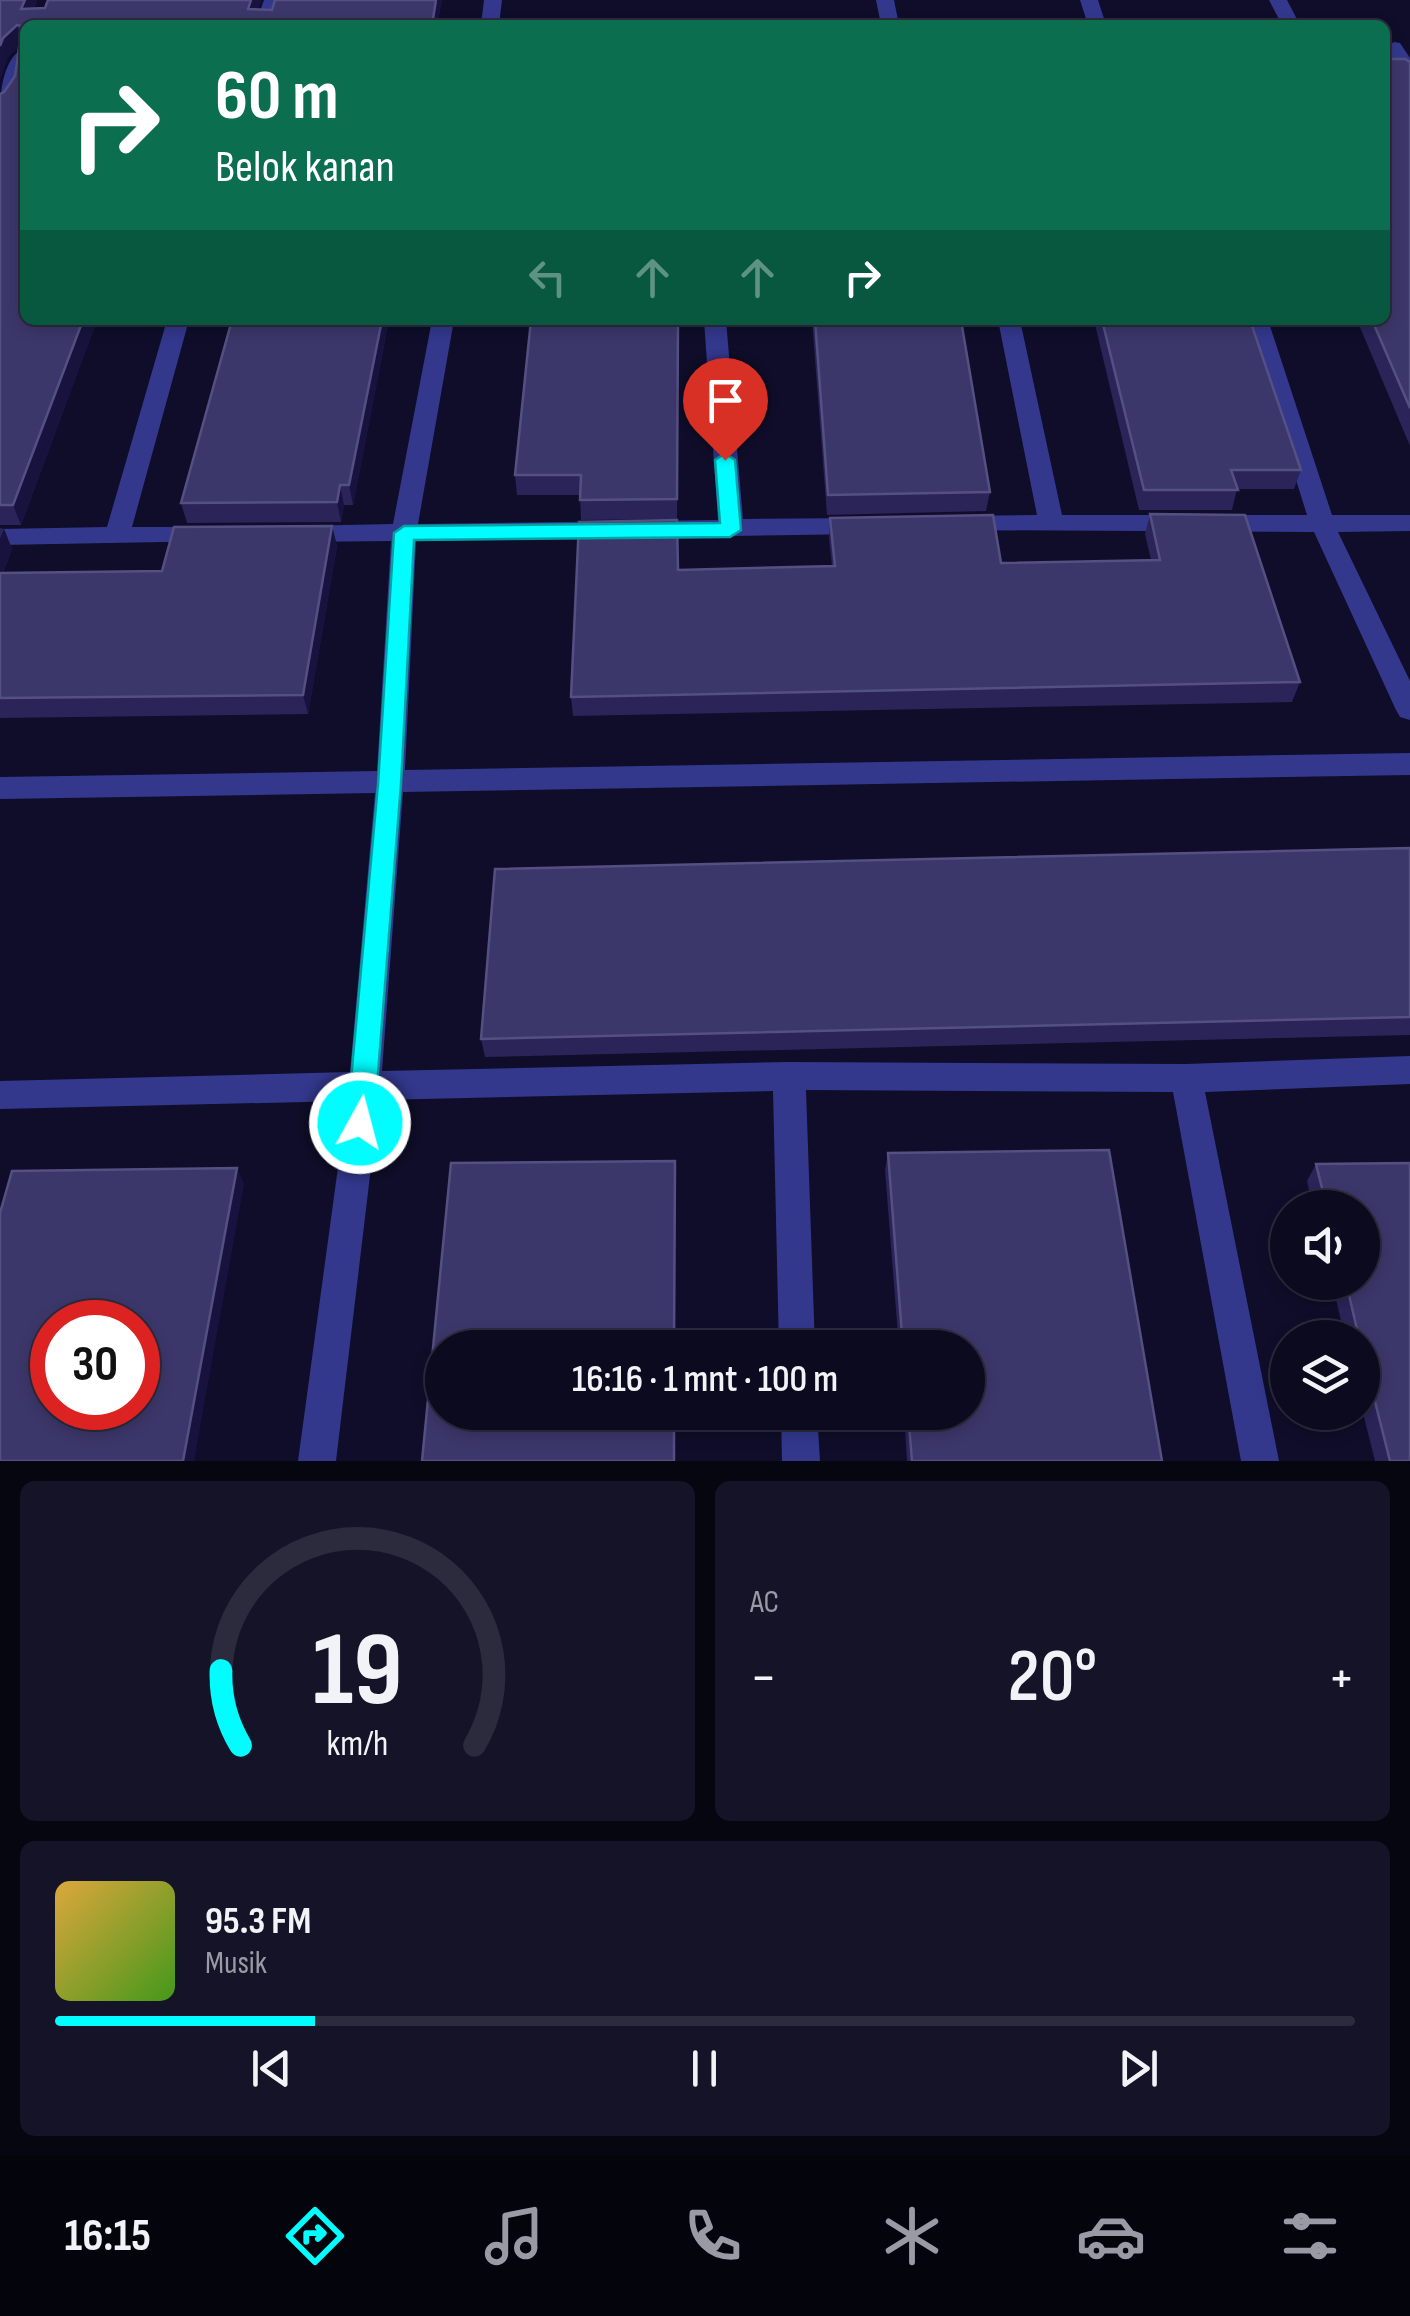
<!DOCTYPE html>
<html lang="id">
<head>
<meta charset="utf-8">
<style>
  :root { --surface:#0b0a1f; --page:#141328; --text:#f1f3f6; --muted:#9a9aa4; --line:#2b2b3d; --accent:#01fdff }
  body { margin:0; font-family:"Sofia Sans Condensed",sans-serif; background:var(--page); color:var(--text); height:100vh; display:flex; flex-direction:column; font-size:38px; white-space:nowrap }
  * { box-sizing:border-box; margin:0 }
  p { font-size:32px; color:var(--muted) }
  .icon { flex:none; width:55px; height:55px; fill:none; stroke:currentColor; stroke-width:2; stroke-linecap:round; stroke-linejoin:round }
  .map { position:relative; height:1461px; overflow:hidden }
  .drawer { display:flex; flex-direction:column; gap:20px; padding:20px; background:#060611; flex:1 }
  .drawer>* { flex:none }
  .banner { position:absolute; left:20px; top:20px; width:1370px; height:305px; border-radius:15px; box-shadow:0 5px 15px #0003,0 0 0 2px var(--line); background:#0b6e4f; color:#fff; overflow:hidden }
  .controls { position:absolute; left:1270px; top:1190px; display:grid; gap:20px }
  .controls a { display:grid; place-items:center; width:110px; height:110px; border-radius:50%; background:var(--surface); box-shadow:0 5px 15px #0003,0 0 0 2px var(--line); font-size:50px }
  .speed { position:absolute; left:30px; top:1300px; display:flex; gap:20px; font-size:50px; font-weight:700; text-align:center }
  .speed>* { display:grid; place-content:center; width:130px; height:130px; border-radius:50%; background:var(--surface); box-shadow:0 5px 15px #0003,0 0 0 2px var(--line); line-height:1 }
  .speed .limit { border:15px solid #d22; background:#fff; color:#111 }
  .pin { position:absolute; display:grid; place-items:center; width:85px; height:85px; color:#fff; margin:-102px -42px; border-radius:50% 50% 50% 0; rotate:-45deg; box-shadow:0 0 10px #0007 }
  .pin .icon { rotate:45deg }
  .me { position:absolute; width:110px; margin:-55px; rotate:7deg; stroke-linejoin:round; filter:drop-shadow(0 0 8px #0008) }
  .turn { display:flex; align-items:center; gap:35px; height:210px; padding:0 30px; font-size:45px }
  .turn .icon { width:130px; height:130px; stroke-width:2.5 }
  .turn b { display:block; font-size:70px; line-height:85px }
  .lanes { display:flex; align-items:center; height:95px; padding:0 30px; background:#0003; justify-content:center; gap:50px; direction:ltr }
  .lanes .off { opacity:.35 }
  .big { font-size:75px; font-weight:600; line-height:1.1 }
  .drawer .tile { flex:1; display:flex; flex-direction:column; justify-content:center; gap:15px; min-width:0; padding:0 35px; border-radius:15px; background:var(--page) }
  .drawer .dial { align-items:center; gap:0 }
  .dial svg { height:260px; overflow:visible; fill:none; stroke:var(--line); stroke-width:7; stroke-linecap:round; text-anchor:middle }
  .dial text { fill:var(--text); stroke:none }
  .song { display:flex; align-items:center; gap:30px }
  .cover { width:120px; height:120px; border-radius:15px; background:linear-gradient(135deg,hsl(40 70% 55%),hsl(100 70% 35%)) }
  .played { height:10px; border-radius:5px; background:linear-gradient(90deg,var(--accent) 20%,var(--line) 20%) }
  .keys { display:flex; justify-content:space-around; direction:ltr }
  .heat { display:flex; justify-content:space-between; align-items:center; font-size:55px; direction:ltr }
  .drawer .tiles { flex:1; display:grid; gap:20px; grid-template-columns:1fr 1fr }
  .tile:last-child { grid-column:span 2 }
  .trip { position:absolute; left:425px; top:1330px; width:560px; height:100px; border-radius:50px; background:var(--surface); box-shadow:0 5px 15px #0003,0 0 0 2px var(--line); font-weight:600; line-height:100px; text-align:center }
  .tabs { display:flex; height:160px; justify-content:space-around; align-items:center; background:#04040c; color:var(--muted) }
  .tabs .icon { width:70px; height:70px }
  .tabs .selected { color:var(--accent) }
  .tabs b { font-size:45px; color:var(--text) }
  .map>svg:first-child { display:block }
  .lines { fill:none; stroke-linecap:round; stroke-linejoin:round }
  .minor { fill:#33388d; fill-rule:evenodd }
  .wall { fill:#2a2459 }
  .shaded-wall { fill:#17133e }
  .building { fill:#3c376a; stroke:#545082; stroke-width:2.5; fill-rule:evenodd }
  .route { fill:#01fdff; stroke:#01a4a6; stroke-width:2.5 }
</style>
</head>
<body>
<div class="map">
<svg width="1410" height="1461" viewBox="0 0 1410 1461">
  <rect width="100%" height="100%" fill="#0f0d29"/>
  <g class="lines">
    <g class="minor">
      <path d="M264,0H282L273,25H255Z"/>
      <path d="M484,0H502L499,25H481Z"/>
      <path d="M876,0H894L899,25H881Z"/>
      <path d="M1080,0H1098L1106,25H1088Z"/>
      <path d="M1269,0H1287L1300,25H1282Z"/>
      <path d="M1394,42L1400,43L1410,58V80L1403,78L1385,47Z"/>
      <path d="M25,47C25,69 22,103 0,113C0,91 3,58 25,47Z"/>
      <path d="M167,320H189L132,527H209L218,529L221,535L218,541L0,545V529L107,527Z"/>
      <path d="M432,320H454L418,524L718,520L704,320H726L743,519L864,518L876,526L864,534L416,541L405,770L1410,753V775L403,792L382,1071L789,1062L1186,1064L1410,1056V1084L1205,1092L1279,1461H1241L1173,1092L806,1090L815,1348H779L773,1091L379,1100L336,1461H298L347,1101L0,1109V1081L350,1072L375,793L0,799V777L377,771L391,541L297,542L285,534L297,526L393,524Z"/>
      <path d="M998,320H1020L1062,515H1307L1246,320H1268L1332,515H1410V531L1338,532L1410,681V720L1400,717L1396,710L1314,532L948,530L945,524L957,516L1037,515Z"/>
      <path d="M781,1412H817L820,1461H782Z"/>
    </g>
  </g>
  <g class="wall">
    <path d="M0,0H37L34,9L45,8L48,0H261L258,9L272,10L442,0L437,25H25V320H97L21,525H0V94L4,92L15,76L19,47L9,56Z"/>
    <path d="M1410,62V446L1357,320H1385Z"/>
    <path d="M389,320L353,505H344L341,522L187,523L181,503Z"/>
    <path d="M679,320L677,519L581,520L580,495H517L515,475Z"/>
    <path d="M812,320H961L990,492L986,511L827,515Z"/>
    <path d="M1094,320H1250L1301,470L1294,489H1237L1232,510H1139Z"/>
    <path d="M1150,514L1300,682L1292,702L573,716L571,697L832,566L829,538L830,518L1001,563L1151,560L1145,534Z"/>
    <path d="M332,526L337,546L308,714L0,718V528L4,529L12,549L3,573L162,571Z"/>
    <path d="M1410,848V1035L485,1057L481,1039Z"/>
    <path d="M888,1153L1162,1461H907L904,1412H968V1348H899L885,1170Z"/>
    <path d="M1410,1163V1461H1375L1362,1409V1338H1345L1332,1282H1362V1208H1313L1307,1181L1316,1164Z"/>
  </g>
  <g class="shaded-wall">
    <path d="M25,0H37L28,25L21,9Z"/>
    <path d="M251,0H261L253,25L248,9Z"/>
    <path d="M436,0H442L437,25H432Z"/>
    <path d="M17,25L23,44L9,56L0,80V46L3,38Z"/>
    <path d="M83,320H97L21,525L13,505Z"/>
    <path d="M382,320H389L353,505L349,485Z"/>
    <path d="M340,485L344,505L341,522L337,502Z"/>
    <path d="M332,526L337,546L308,714L303,695Z"/>
    <path d="M4,529L12,549L0,581V539Z"/>
    <path d="M237,1168L244,1184L194,1461H183Z"/>
  </g>
  <g class="building">
    <path d="M0,0H25L21,9L45,8L48,0H251L248,9L272,10L275,0H436L432,25H25V320H83L13,505H0V94L4,92L15,76L22,26L17,25L3,38L0,46Z"/>
    <path d="M1385,59H1405L1410,62V408L1372,320H1385Z"/>
    <path d="M232,320H382L349,485H340L337,502L181,503Z"/>
    <path d="M531,320H678L677,499L580,500L581,475H515Z"/>
    <path d="M815,320H961L990,492L828,495Z"/>
    <path d="M1102,320H1250L1301,470H1231L1238,490H1144Z"/>
    <path d="M1150,514L1245,515L1300,682L571,697L579,522L677,520L678,570L835,566L830,518L993,515L1001,563L1160,560Z"/>
    <path d="M332,526L303,695L0,698V573L162,571L174,527Z"/>
    <path d="M1410,848V1017L481,1039L495,869Z"/>
    <path d="M1109,1150L1162,1461H912L908,1412H968V1348H903L888,1153Z"/>
    <path d="M675,1161L674,1348H442V1412H674V1461H422L451,1163Z"/>
    <path d="M1410,1163V1461H1390L1362,1350V1338H1359L1346,1282H1362V1208H1327L1316,1164Z"/>
    <path d="M237,1168L183,1461H0V1213L12,1171ZM52,1322H138V1408H52Z"/>
  </g>
  <path class="route" d="M725,453L735,460L741,530L730,537L414,540L401,784L374,1123L370,1132L360,1135L351,1132L347,1123L378,784L394,533L404,526L720,523L715,460Z"/>
</svg>
<div class="controls">
<a><svg class="icon" aria-label="sound" viewBox="0 0 24 24"><path d="M4 9h4l5-4v14l-5-4H4zM17 9q2 3 0 6"/></svg></a>
<a><svg class="icon" aria-label="layers" viewBox="0 0 24 24"><path d="M12 4l9 5-9 5-9-5zM3 14l9 5 9-5"/></svg></a>
</div>
<div class="speed"><div class="limit">30</div></div>
<div class="pin" style="left:725px;top:460px;background:#d93025"><svg class="icon" aria-label="arrive" viewBox="0 0 24 24"><path d="M6 21V4h12l-3 4 3 4H6"/></svg></div>
<svg class="me" style="left:360px;top:1123px" viewBox="-20 -20 40 40"><circle r="17" fill="#01fdff" stroke="#fff" stroke-width="3"/><path d="M0-11L8 9 0 5-8 9z" fill="#fff"/></svg>
<div class="trip">16:16 · 1 mnt · 100 m</div>
<div class="banner">
<div class="turn"><svg class="icon" aria-label="right" viewBox="0 0 24 24"><path d="M7 20v-9h11M14 6l5 5-5 5"/></svg><div><b>60 m</b>Belok kanan</div></div>
<div class="lanes"><svg class="icon off" aria-label="left" viewBox="0 0 24 24"><path d="M17 20v-9H6M10 6l-5 5 5 5"/></svg><svg class="icon off" aria-label="ahead" viewBox="0 0 24 24"><path d="M12 20V5M6 11l6-6 6 6"/></svg><svg class="icon off" aria-label="ahead" viewBox="0 0 24 24"><path d="M12 20V5M6 11l6-6 6 6"/></svg><svg class="icon" aria-label="right" viewBox="0 0 24 24"><path d="M7 20v-9h11M14 6l5 5-5 5"/></svg></div>
</div>
</div>
<section class="drawer">
<div class="tiles">
<div class="tile dial"><svg viewBox="0 0 100 80">
<path d="M14 69A42 42 0 1 1 86 69"/>
<path d="M14 69A42 42 0 0 1 8 46" stroke="#01fdff"/>
<text x="50" y="56" font-size="32" font-weight="700">19</text>
<text x="50" y="72" font-size="11">km/h</text>
</svg></div>
<div class="tile"><p>AC</p>
<div class="heat"><a>−</a><b class="big">20°</b><a>+</a></div>
</div>
<div class="tile">
<div class="song"><i class="cover"></i><div><b>95.3 FM</b><p>Musik</p></div></div>
<div class="played"></div>
<div class="keys"><svg class="icon" aria-label="previous" viewBox="0 0 24 24"><path d="M18 5L8 12l10 7zM5 5v14"/></svg><svg class="icon" aria-label="pause" viewBox="0 0 24 24"><path d="M8 5v14M16 5v14"/></svg><svg class="icon" aria-label="next" viewBox="0 0 24 24"><path d="M6 5l10 7-10 7zM19 5v14"/></svg></div>
</div>
</div>
</section>
<nav class="tabs">
<b>16:15</b>
<svg class="icon selected" aria-label="directions" viewBox="0 0 24 24"><path d="M12 3l9 9-9 9-9-9zM9 14v-3h6M13 9l2 2-2 2"/></svg>
<svg class="icon" aria-label="music" viewBox="0 0 24 24"><path d="M9 18V5l10-2v13"/><circle cx="6" cy="18" r="3"/><circle cx="16" cy="16" r="3"/></svg>
<svg class="icon" aria-label="phone" viewBox="0 0 24 24"><path d="M5 4h4l2 5-3 2q2 4 5 5l2-3 5 2v4C11 20 4 13 5 4z"/></svg>
<svg class="icon" aria-label="climate" viewBox="0 0 24 24"><path d="M12 3v18M4 7l16 10M4 17L20 7"/></svg>
<svg class="icon" aria-label="car" viewBox="0 0 24 24"><path d="M5 17H2v-5l4-1 3-4h7l3 4 3 1v5h-3M9 17h6M6 11h13"/><circle cx="7" cy="17" r="2"/><circle cx="17" cy="17" r="2"/></svg>
<svg class="icon" aria-label="filters" viewBox="0 0 24 24"><path d="M4 7h16M4 17h16"/><circle cx="9" cy="7" r="2"/><circle cx="15" cy="17" r="2"/></svg>
</nav>
</body>
</html>
